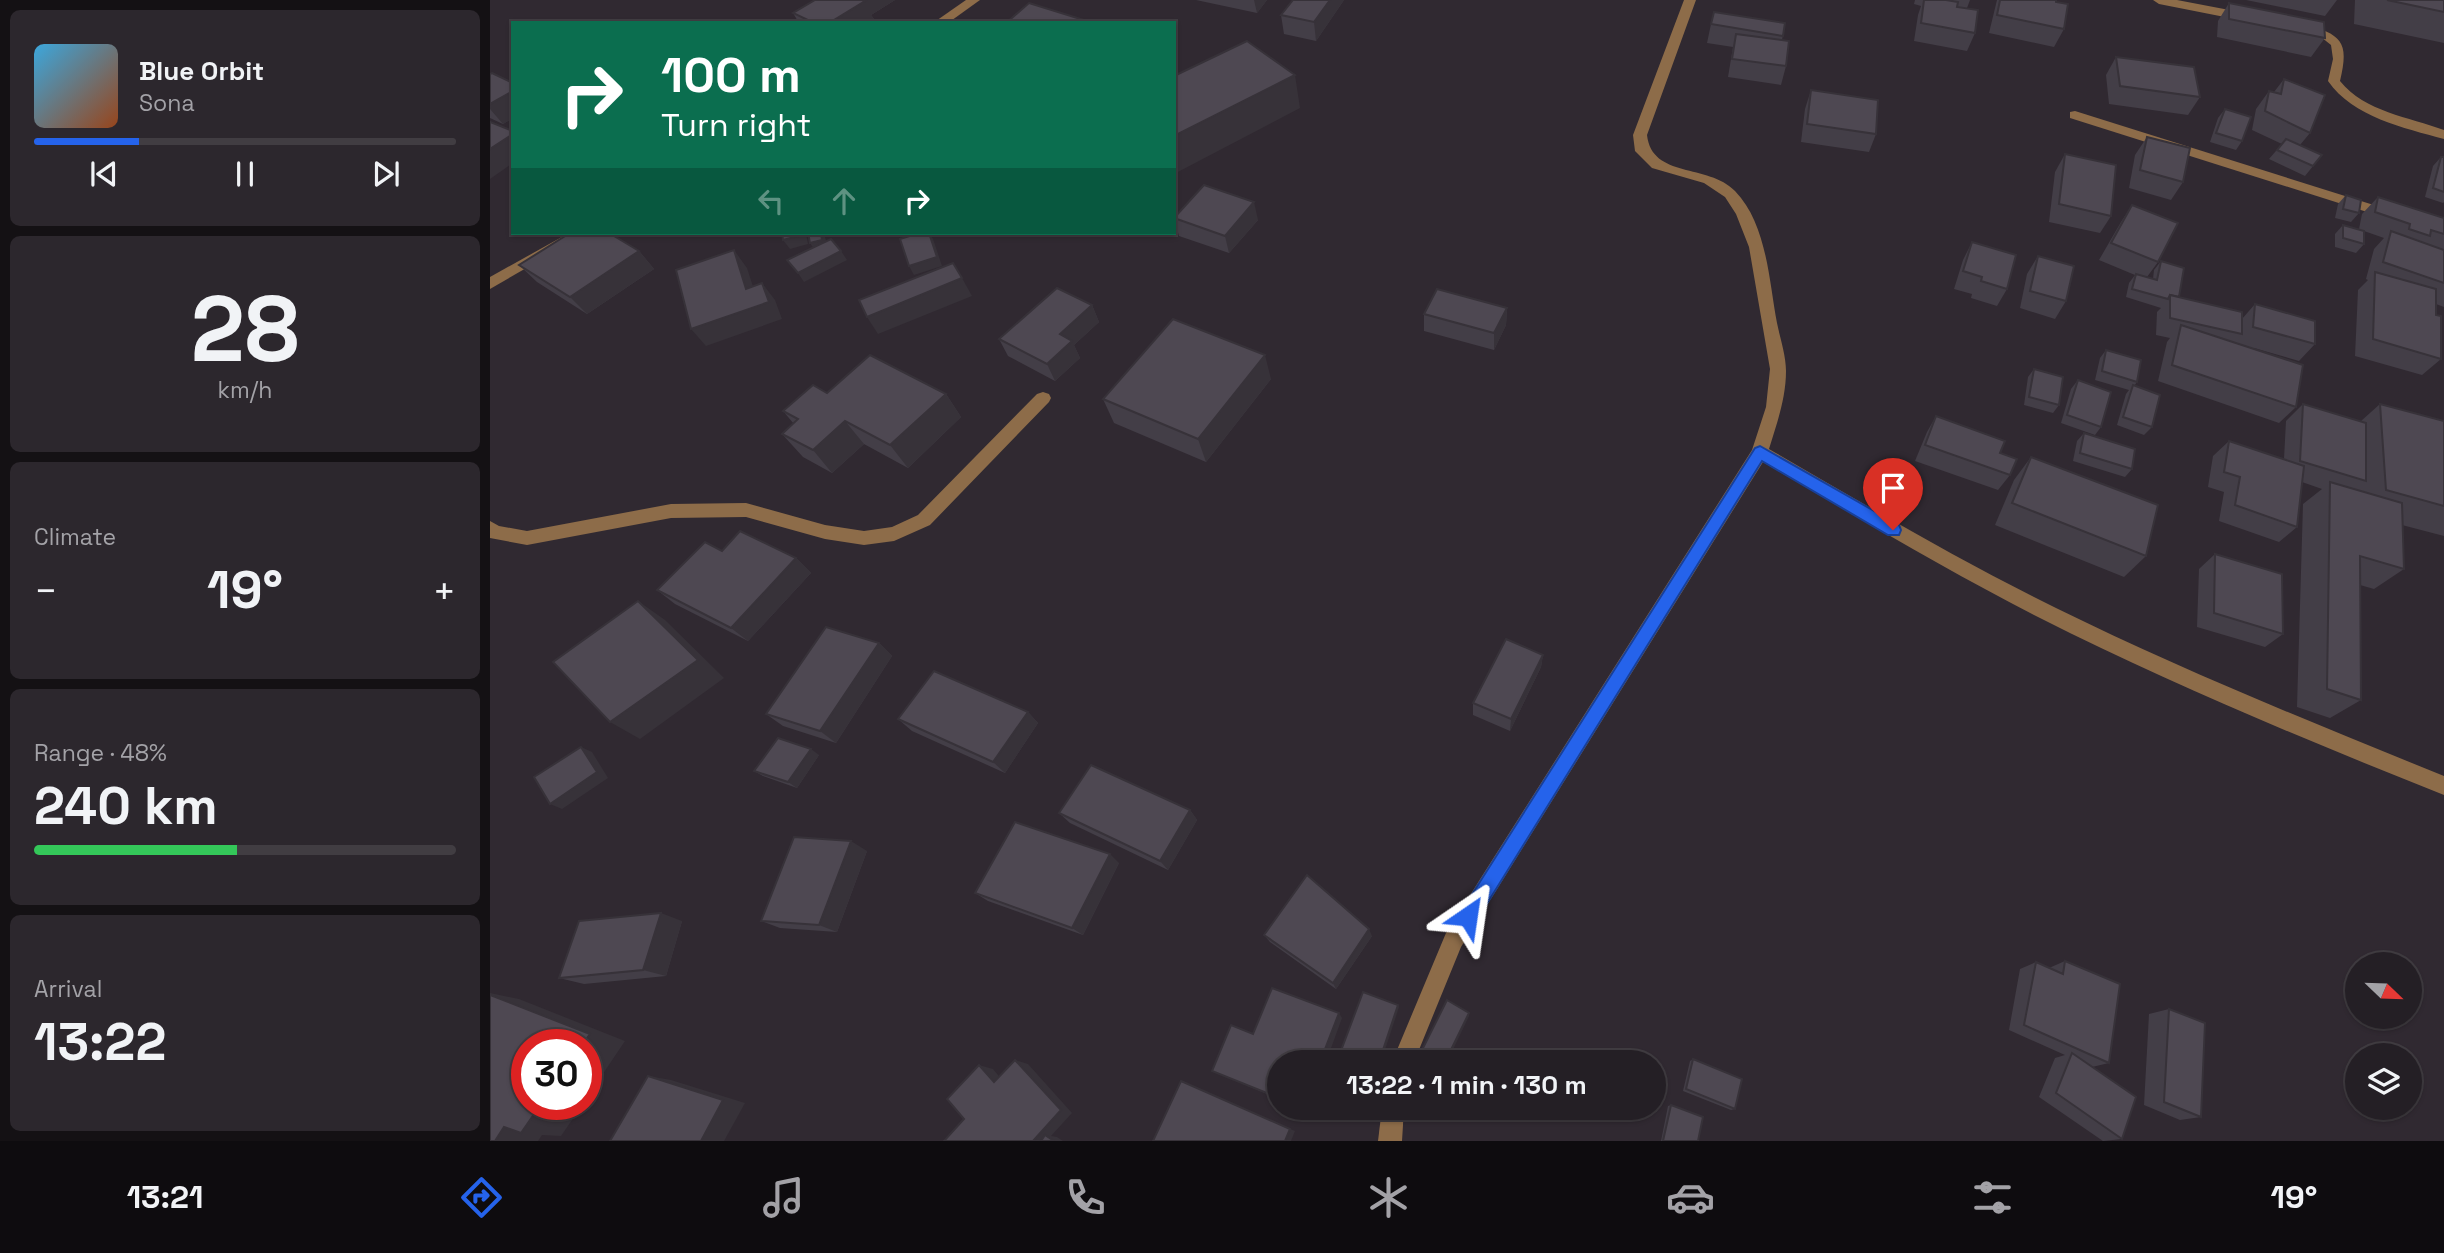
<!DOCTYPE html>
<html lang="en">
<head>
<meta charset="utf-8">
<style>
  :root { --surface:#241f25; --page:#2c272d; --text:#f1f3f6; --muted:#a3a2a7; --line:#413d42; --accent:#2563eb }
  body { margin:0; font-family:"Space Grotesk",sans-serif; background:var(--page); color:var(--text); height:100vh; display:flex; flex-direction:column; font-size:26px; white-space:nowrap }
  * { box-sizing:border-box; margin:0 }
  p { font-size:23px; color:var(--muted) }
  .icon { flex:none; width:38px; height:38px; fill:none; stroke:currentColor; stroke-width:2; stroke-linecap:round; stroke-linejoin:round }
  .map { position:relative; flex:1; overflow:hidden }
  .drawer { display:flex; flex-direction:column; gap:10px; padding:10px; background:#141114; width:490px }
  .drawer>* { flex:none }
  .guide { position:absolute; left:21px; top:21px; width:665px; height:214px; border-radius:0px; box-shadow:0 2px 5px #0004,0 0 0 2px var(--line); background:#0b6e4f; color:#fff; overflow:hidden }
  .needle { width:46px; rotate:113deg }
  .tools { position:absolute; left:1855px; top:952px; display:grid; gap:14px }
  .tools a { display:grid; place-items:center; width:77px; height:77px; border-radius:50%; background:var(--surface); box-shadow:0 2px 5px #0004,0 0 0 2px var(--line); font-size:35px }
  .speed { position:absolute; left:21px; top:1029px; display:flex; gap:14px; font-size:35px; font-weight:700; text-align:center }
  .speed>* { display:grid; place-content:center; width:91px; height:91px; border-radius:50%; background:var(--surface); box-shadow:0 2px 5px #0004,0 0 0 2px var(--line); line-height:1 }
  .speed .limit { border:10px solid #d22; background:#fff; color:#111 }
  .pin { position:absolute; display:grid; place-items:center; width:60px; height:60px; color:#fff; margin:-72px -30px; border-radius:50% 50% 50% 0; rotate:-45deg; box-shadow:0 0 7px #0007 }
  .pin .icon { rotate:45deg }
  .me { position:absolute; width:77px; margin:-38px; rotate:32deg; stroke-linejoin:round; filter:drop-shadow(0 0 5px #0008) }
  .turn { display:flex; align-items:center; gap:24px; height:147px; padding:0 35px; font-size:32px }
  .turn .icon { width:91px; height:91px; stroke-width:2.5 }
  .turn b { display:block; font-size:49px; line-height:60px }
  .lanes { display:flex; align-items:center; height:66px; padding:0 35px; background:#0003; justify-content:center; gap:35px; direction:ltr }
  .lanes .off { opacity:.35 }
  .big { font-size:52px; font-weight:800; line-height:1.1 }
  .drawer .tile { flex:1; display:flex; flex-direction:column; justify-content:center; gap:10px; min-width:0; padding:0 24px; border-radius:10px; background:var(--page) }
  .drawer .dial { align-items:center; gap:0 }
  .dial b { font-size:91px; line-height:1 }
  .song { display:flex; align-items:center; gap:21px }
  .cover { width:84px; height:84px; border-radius:10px; background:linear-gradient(135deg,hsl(200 70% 55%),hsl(20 70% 35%)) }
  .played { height:7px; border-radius:4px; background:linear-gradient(90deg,var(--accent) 25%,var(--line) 25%) }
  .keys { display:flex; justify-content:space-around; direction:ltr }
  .heat { display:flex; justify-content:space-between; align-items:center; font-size:38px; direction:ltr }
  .charge { height:10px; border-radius:5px; background:linear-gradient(90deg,#34c759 48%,var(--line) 0) }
  .trip { position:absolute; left:777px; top:1050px; width:399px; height:70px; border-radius:35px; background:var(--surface); box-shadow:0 2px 5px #0004,0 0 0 2px var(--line); font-weight:800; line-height:70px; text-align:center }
  .tab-bar { display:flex; height:112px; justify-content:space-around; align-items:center; background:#0e0c0f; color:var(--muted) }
  .tab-bar .icon { width:49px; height:49px }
  .tab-bar .selected { color:var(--accent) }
  .tab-bar b { font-size:32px; color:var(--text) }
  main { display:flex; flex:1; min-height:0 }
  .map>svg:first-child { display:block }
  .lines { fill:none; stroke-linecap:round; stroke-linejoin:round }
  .street { fill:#8d6c49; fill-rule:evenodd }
  .wall { fill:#433e47 }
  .shaded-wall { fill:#373239 }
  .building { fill:#4e4852; stroke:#373239; stroke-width:2 }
  .route { fill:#2563eb; stroke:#184099; stroke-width:2 }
</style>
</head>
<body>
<main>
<section class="drawer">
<div class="tile">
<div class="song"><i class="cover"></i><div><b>Blue Orbit</b><p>Sona</p></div></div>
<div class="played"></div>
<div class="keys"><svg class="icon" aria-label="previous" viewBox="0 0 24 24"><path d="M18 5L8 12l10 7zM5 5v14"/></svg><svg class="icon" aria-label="pause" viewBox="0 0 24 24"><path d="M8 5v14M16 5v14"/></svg><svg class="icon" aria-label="next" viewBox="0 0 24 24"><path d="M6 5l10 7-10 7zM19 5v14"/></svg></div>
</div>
<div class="tile dial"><b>28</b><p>km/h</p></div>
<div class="tile"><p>Climate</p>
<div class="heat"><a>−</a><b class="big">19°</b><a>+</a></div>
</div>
<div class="tile"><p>Range · 48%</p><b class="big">240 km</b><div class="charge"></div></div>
<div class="tile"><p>Arrival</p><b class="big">13:22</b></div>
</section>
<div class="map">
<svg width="1954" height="1141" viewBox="0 0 1954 1141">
  <rect width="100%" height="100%" fill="#302931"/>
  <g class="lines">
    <g class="street">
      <path d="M476,0H490L458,23H443Z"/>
      <path d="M1194,0H1206L1157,135C1162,179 1218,163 1245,191C1277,224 1279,281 1287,323C1290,338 1296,355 1296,371C1296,398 1287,423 1279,449C1374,504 1468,560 1566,608C1692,670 1823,723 1954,776V795C1818,741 1681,684 1550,618C1456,570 1364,515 1273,462L971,947L924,1062H902L956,933L1262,450L1276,407L1280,369L1259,247L1246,214L1235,197L1214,183L1162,168L1145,151L1143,135Z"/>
      <path d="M1663,0H1687L1755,13L1761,17L1755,21L1669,4Z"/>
      <path d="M1813,24C1851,34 1860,41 1850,81C1875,112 1919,117 1954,130V139C1914,128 1863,117 1838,81L1843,59L1841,45L1831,37L1809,31L1807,28Z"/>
      <path d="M1585,111L1906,212L1908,215L1906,218H1896L1580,118V112Z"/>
      <path d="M79,233H97L0,289V277Z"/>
      <path d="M553,392L559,394L561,398L559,402L440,525L404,541L374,545L335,539L256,517L181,518L37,545L0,538V521L9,526L37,531L181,504L256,503L335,525L374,531L402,527L428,515L547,394Z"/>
      <path d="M892,1108H914L912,1141H888Z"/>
    </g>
  </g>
  <g class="wall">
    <path d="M325,0H405L381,15L384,19L378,23H309L303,13Z"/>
    <path d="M706,0H777L767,13Z"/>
    <path d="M854,0L826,41L794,34L791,15Z"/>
    <path d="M1425,0H1480L1477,8L1485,33L1477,51L1424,41L1428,15L1431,6L1424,4Z"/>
    <path d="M1507,0H1510L1574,29L1564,47L1499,33Z"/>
    <path d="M1756,0H1847L1835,16Z"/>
    <path d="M1865,0H1954V43L1864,24Z"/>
    <path d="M1739,3L1835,38L1821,57L1727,37L1728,21Z"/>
    <path d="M1295,23L1292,40L1296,66L1291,85L1238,77L1243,47L1217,43L1221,24Z"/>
    <path d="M1626,57L1710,97L1698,115L1619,104L1616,75Z"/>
    <path d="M0,74L23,83V118L13,124L0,118Z"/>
    <path d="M1794,79L1820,133L1810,145L1832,155L1815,176L1779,159L1792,144L1762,130L1766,109L1779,91L1784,92Z"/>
    <path d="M1321,90L1386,134L1379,152L1311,142L1315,109Z"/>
    <path d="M1735,109L1752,141L1746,150L1720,142L1728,118Z"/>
    <path d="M1657,137L1693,182L1681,200L1639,188L1645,155Z"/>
    <path d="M1575,154L1621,216L1610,233L1559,222L1565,172Z"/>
    <path d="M1951,157H1954V202L1953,203L1935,197L1943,166Z"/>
    <path d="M1856,195L1869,213L1861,222L1845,218L1848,204Z"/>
    <path d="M1888,197L1954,218V307L1946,304V315L1951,359L1932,375L1865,356L1868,290L1878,280L1876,279L1884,249L1894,238L1874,231V244L1866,253L1845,247V234L1853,225L1869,229L1872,214Z"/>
    <path d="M1642,205L1668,262L1657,277L1663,279L1664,270L1671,261L1689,297L1752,319L1765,304L1825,344L1809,361L1764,348L1806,407L1789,423L1668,381L1677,342L1680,338L1666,335L1667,312L1671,308L1636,297L1639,283L1645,275L1609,260L1631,222Z"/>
    <path d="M684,218L768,220L739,253L689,236Z"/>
    <path d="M1482,242L1517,289L1507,306L1481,298L1482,294L1464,289L1473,260Z"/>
    <path d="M149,251L164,269L97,314L47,282L29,265Z"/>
    <path d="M1548,256L1576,301L1565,319L1530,308L1537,274Z"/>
    <path d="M602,305L609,322L584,345L590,358L565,381L518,356L509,339Z"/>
    <path d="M1017,308L1016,325L1004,350L934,331V314Z"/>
    <path d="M1616,350L1647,382L1644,386L1662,427L1654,435L1627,425L1636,394L1639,390L1605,380L1610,358Z"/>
    <path d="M1544,369L1569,405L1563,413L1534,405L1538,377Z"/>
    <path d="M781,379L716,462L624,423L613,399Z"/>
    <path d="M1588,380L1611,427L1605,435L1571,423L1581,389Z"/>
    <path d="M337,393L456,394L471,417L418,468L374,444L342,473L313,457L292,434L304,424L293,411Z"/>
    <path d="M1813,404L1871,421L1890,404L1954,421V536L1912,525L1914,569L1884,589L1870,585L1871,700L1840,718L1807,707L1813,504L1832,489L1812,482L1807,527L1789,542L1729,521L1734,492L1718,487L1723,456L1739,441L1794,459L1796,421Z"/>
    <path d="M1446,416L1510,453L1520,475L1508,490L1425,461L1437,432Z"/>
    <path d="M1594,433L1642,469L1635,477L1583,461L1587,441Z"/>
    <path d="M1541,457L1656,556L1634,577L1505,525L1524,480Z"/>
    <path d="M1725,554L1793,634L1775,647L1707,627L1709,569Z"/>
    <path d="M306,558L321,573L258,641L185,604L167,590Z"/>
    <path d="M389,643L402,656L346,743L293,726L276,714Z"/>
    <path d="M1053,655L1051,667L1020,731L983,715V703Z"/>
    <path d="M538,712L548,723L515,773L422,731L408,719Z"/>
    <path d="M329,755L307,788L273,776L264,771Z"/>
    <path d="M700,810L707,820L678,870L580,823L569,813Z"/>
    <path d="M377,851L347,932L290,928L271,921Z"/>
    <path d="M629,863L593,935L498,901L485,893Z"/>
    <path d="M192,921L176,976L94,984L69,978Z"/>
    <path d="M774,935L882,936L846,989L780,942Z"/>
    <path d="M1575,961L1619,1063L1602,1067L1632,1139L1613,1141L1549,1097L1565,1058L1575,1055L1519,1030L1530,969L1546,962L1559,968Z"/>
    <path d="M1679,1009L1711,1117L1690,1120L1654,1105L1659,1014Z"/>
    <path d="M852,1018L789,1062V1099L722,1071L763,1034Z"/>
    <path d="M1203,1059L1245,1109L1241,1110L1193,1091L1200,1061Z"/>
    <path d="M1181,1105L1208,1141H1171L1178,1106Z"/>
  </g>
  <g class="shaded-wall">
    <path d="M370,0H405L381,15L384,19L378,23H339Z"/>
    <path d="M764,0H777L767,13Z"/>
    <path d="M840,0H854L826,41L824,22Z"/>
    <path d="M805,75L810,108L684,174V136Z"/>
    <path d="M23,91V118L13,124L0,109V104Z"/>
    <path d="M23,134V163L0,179V149Z"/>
    <path d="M764,202L768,220L739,253L735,236Z"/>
    <path d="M312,233H316L318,244L300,249L293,240Z"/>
    <path d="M331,233H334L338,249L326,252L320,243Z"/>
    <path d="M439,233L443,239L452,266L424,275L419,266Z"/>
    <path d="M244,250L257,268L269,305L272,283L285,300L292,319L216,346L201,329L256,289Z"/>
    <path d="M149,251L164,269L97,314L80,297Z"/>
    <path d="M351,251L357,260L314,282L308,273Z"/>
    <path d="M472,278L482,296L388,334L377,317Z"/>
    <path d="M602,305L609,322L584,345L590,358L565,381L557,364L570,334Z"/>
    <path d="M1017,308L1016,325L1004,350V333Z"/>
    <path d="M775,355L781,379L716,462L708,439Z"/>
    <path d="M456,394L471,417L418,468L400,445Z"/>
    <path d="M355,421L374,444L342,473L323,450Z"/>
    <path d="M306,558L321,573L258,641L241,628Z"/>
    <path d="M148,601L175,620L234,678L150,739L120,722Z"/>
    <path d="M389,643L402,656L346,743L330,731Z"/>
    <path d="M1053,655L1051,667L1020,731L1021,719Z"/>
    <path d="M538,712L548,723L515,773L503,762Z"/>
    <path d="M91,747L102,752L118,778L72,809L60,804Z"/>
    <path d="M321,749L329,755L307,788L298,782Z"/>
    <path d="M700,810L707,820L678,870L670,861Z"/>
    <path d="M361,841L377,851L347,932L329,925Z"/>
    <path d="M620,854L629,863L593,935L582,928Z"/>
    <path d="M171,913L192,921L176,976L153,970Z"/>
    <path d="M879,929L882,936L846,989L843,983Z"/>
    <path d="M0,993L29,999L135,1041L96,1099V1045H92L0,995Z"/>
    <path d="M908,1005L909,1007L891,1062H889Z"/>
    <path d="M849,1013L852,1018L836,1062H830Z"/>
    <path d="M979,1013V1016L957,1062H955Z"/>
    <path d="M525,1060L538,1064L582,1113L561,1136L567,1137L573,1141H543Z"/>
    <path d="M489,1065L503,1069L517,1086L504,1082Z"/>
    <path d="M158,1076L181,1080L255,1103L234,1141H211Z"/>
    <path d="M699,1085L805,1131L801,1141H795Z"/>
    <path d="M51,1104H93L71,1136L52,1135L48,1141H5L14,1127Z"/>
  </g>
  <g class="building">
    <path d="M325,0H372L375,1L339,23H324L303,13Z"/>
    <path d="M803,0H840L824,22L791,15Z"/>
    <path d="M1434,0H1456L1468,2L1467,7L1488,10L1485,33L1431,23Z"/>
    <path d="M1510,0H1566V2L1578,4L1574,29L1507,15Z"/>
    <path d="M1897,0H1954V12Z"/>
    <path d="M539,3L597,21L595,23H516Z"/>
    <path d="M1739,3L1834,22L1835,38L1739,19Z"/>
    <path d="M1224,12L1295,23L1293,36L1221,24Z"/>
    <path d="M1246,34L1299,41L1296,66L1242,59Z"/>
    <path d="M757,41L805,75L684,136V76Z"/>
    <path d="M1626,57L1704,67L1710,97L1630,86Z"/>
    <path d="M2,73L23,83V91L0,104V74Z"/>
    <path d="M1794,79L1835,95L1820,133L1775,111L1779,91L1791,94Z"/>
    <path d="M1321,90L1388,100L1386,134L1317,124Z"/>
    <path d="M1735,109L1761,117L1752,141L1726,133Z"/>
    <path d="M0,122L23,131V134L0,149Z"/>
    <path d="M1657,137L1700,148L1693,182L1650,170Z"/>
    <path d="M1796,139L1832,155L1823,166L1787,150Z"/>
    <path d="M1575,154L1626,165L1621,216L1569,204Z"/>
    <path d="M1951,157H1954V192L1943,188Z"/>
    <path d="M714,185L764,202L735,236L684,218Z"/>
    <path d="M1856,195L1871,200L1869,213L1853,209Z"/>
    <path d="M1888,197L1954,218V234L1941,230L1940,236L1919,229L1920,224L1885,212Z"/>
    <path d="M1642,205L1688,223L1668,262L1621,243Z"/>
    <path d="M1853,225L1874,231V244L1853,238Z"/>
    <path d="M1901,231L1954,250V283L1893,262Z"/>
    <path d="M80,233H119L149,251L80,297L29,265Z"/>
    <path d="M292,233H312V235L293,240Z"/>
    <path d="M318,233H331L332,240L320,243Z"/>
    <path d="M429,233H439L447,257L419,266L410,239Z"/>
    <path d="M341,239L351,251L308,273L297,260Z"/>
    <path d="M1482,242L1526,255L1517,289L1491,281L1492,277L1473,271Z"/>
    <path d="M244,250L256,289L272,283L279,302L201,329L186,270Z"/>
    <path d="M1548,256L1584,266L1576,301L1540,291Z"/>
    <path d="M1671,261L1694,268L1689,297L1680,295L1678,299L1642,289L1646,274L1667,280Z"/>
    <path d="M463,263L472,278L377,317L369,300Z"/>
    <path d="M1885,272L1946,289V315L1951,316V359L1883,339Z"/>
    <path d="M567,288L602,305L570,334L582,341L557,364L509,339Z"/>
    <path d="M947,289L1017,308L1004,333L934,314Z"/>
    <path d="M1680,295L1752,312V334L1680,318Z"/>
    <path d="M1765,304L1825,321V344L1763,327Z"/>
    <path d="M683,319L775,355L708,439L613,399Z"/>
    <path d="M1691,325L1813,365L1806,407L1682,365Z"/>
    <path d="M1616,350L1651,360L1647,382L1612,371Z"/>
    <path d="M380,355L456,394L400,445L355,421L323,450L292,434L308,419L293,411L323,385L337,393Z"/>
    <path d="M1544,369L1573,377L1569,405L1539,397Z"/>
    <path d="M1588,380L1621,392L1611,427L1577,415Z"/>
    <path d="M1643,385L1670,395L1662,427L1633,417Z"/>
    <path d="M1813,404L1876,423V481L1810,461Z"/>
    <path d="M1890,404L1954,421V506L1896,490Z"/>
    <path d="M1446,416L1515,441L1510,453L1527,459L1520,475L1435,445Z"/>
    <path d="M1594,433L1645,449L1642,469L1590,453Z"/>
    <path d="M1739,441L1814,466L1807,527L1745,505L1750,477L1734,472Z"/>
    <path d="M1541,457L1668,505L1656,556L1522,503Z"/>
    <path d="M1840,482L1912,503L1914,569L1870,556L1871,700L1837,689Z"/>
    <path d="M250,531L306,558L241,628L167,590L215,542L232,551Z"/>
    <path d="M1725,554L1792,574L1793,634L1724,613Z"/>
    <path d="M148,601L208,660L120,722L63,662Z"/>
    <path d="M336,627L389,643L330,731L276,714Z"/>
    <path d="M1016,639L1053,655L1021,719L983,703Z"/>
    <path d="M444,671L538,712L503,762L408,719Z"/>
    <path d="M288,738L321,749L298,782L264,771Z"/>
    <path d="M91,747L107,772L60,804L44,777Z"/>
    <path d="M601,765L700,810L670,861L569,813Z"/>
    <path d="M525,822L620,854L582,928L485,893Z"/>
    <path d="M304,837L361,841L329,925L271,921Z"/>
    <path d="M817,875L879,929L843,983L774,935Z"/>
    <path d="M171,913L153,970L69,978L89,921Z"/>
    <path d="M1575,961L1630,984L1619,1063L1534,1025L1546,962L1573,974Z"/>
    <path d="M782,988L849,1013L830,1062H789V1098L722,1071L741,1025L763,1034Z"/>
    <path d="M873,992L908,1005L889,1062H865L849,1056Z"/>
    <path d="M0,995L100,1034L92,1045H37V1104H51L31,1133L14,1127L5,1141H0Z"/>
    <path d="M957,1000L979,1013L955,1062H926Z"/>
    <path d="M1679,1009L1715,1023L1711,1117L1674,1102Z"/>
    <path d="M1582,1053L1646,1097L1632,1139L1566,1093Z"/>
    <path d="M1203,1059L1252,1079L1245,1109L1196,1089Z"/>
    <path d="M525,1060L571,1110L543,1141H454L474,1119L457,1099L489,1065L504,1082Z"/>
    <path d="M158,1076L233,1100L211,1141H120Z"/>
    <path d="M691,1081L800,1129L795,1141H663Z"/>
    <path d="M1181,1105L1213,1117L1208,1141H1173Z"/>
    <path d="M555,1135L564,1141H551Z"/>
  </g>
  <path class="route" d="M1270,446L1409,525L1411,530L1409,535H1398L1272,461L985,923L978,926L972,923L969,916L972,910L1265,448Z"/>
</svg>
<div class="tools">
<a><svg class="needle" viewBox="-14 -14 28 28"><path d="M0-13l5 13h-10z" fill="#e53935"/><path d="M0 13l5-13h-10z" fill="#a3a2a7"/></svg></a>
<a><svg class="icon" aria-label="layers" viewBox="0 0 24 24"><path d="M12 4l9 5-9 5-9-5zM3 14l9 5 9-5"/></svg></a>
</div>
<div class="speed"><div class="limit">30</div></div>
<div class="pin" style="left:1403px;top:530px;background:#d93025"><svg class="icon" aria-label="arrive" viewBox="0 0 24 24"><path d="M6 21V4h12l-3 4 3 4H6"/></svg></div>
<svg class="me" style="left:978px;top:916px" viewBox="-20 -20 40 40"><path d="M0-17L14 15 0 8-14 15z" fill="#2563eb" stroke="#fff" stroke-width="4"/></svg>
<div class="trip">13:22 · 1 min · 130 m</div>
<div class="guide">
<div class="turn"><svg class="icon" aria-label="right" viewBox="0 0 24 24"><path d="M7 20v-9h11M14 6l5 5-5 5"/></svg><div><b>100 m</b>Turn right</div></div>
<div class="lanes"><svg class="icon off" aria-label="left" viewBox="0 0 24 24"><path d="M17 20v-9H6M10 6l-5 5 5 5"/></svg><svg class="icon off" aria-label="ahead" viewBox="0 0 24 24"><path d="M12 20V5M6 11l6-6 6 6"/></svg><svg class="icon" aria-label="right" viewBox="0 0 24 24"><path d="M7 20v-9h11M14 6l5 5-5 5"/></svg></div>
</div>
</div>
</main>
<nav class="tab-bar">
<b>13:21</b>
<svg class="icon selected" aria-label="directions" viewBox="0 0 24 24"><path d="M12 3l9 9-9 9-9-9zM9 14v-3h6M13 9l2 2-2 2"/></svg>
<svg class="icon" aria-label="music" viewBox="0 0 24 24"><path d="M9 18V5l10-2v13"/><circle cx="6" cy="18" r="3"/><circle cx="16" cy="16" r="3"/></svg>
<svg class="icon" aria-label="phone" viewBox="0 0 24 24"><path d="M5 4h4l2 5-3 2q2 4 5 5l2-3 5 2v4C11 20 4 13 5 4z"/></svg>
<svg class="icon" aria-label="climate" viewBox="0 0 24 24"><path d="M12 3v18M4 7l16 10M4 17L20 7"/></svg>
<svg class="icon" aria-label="car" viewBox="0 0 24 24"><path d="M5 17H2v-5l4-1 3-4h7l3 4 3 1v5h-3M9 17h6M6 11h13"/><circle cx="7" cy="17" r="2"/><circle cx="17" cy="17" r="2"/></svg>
<svg class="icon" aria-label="filters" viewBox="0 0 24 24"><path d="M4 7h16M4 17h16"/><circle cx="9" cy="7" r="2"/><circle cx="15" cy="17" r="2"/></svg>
<b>19°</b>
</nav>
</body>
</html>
